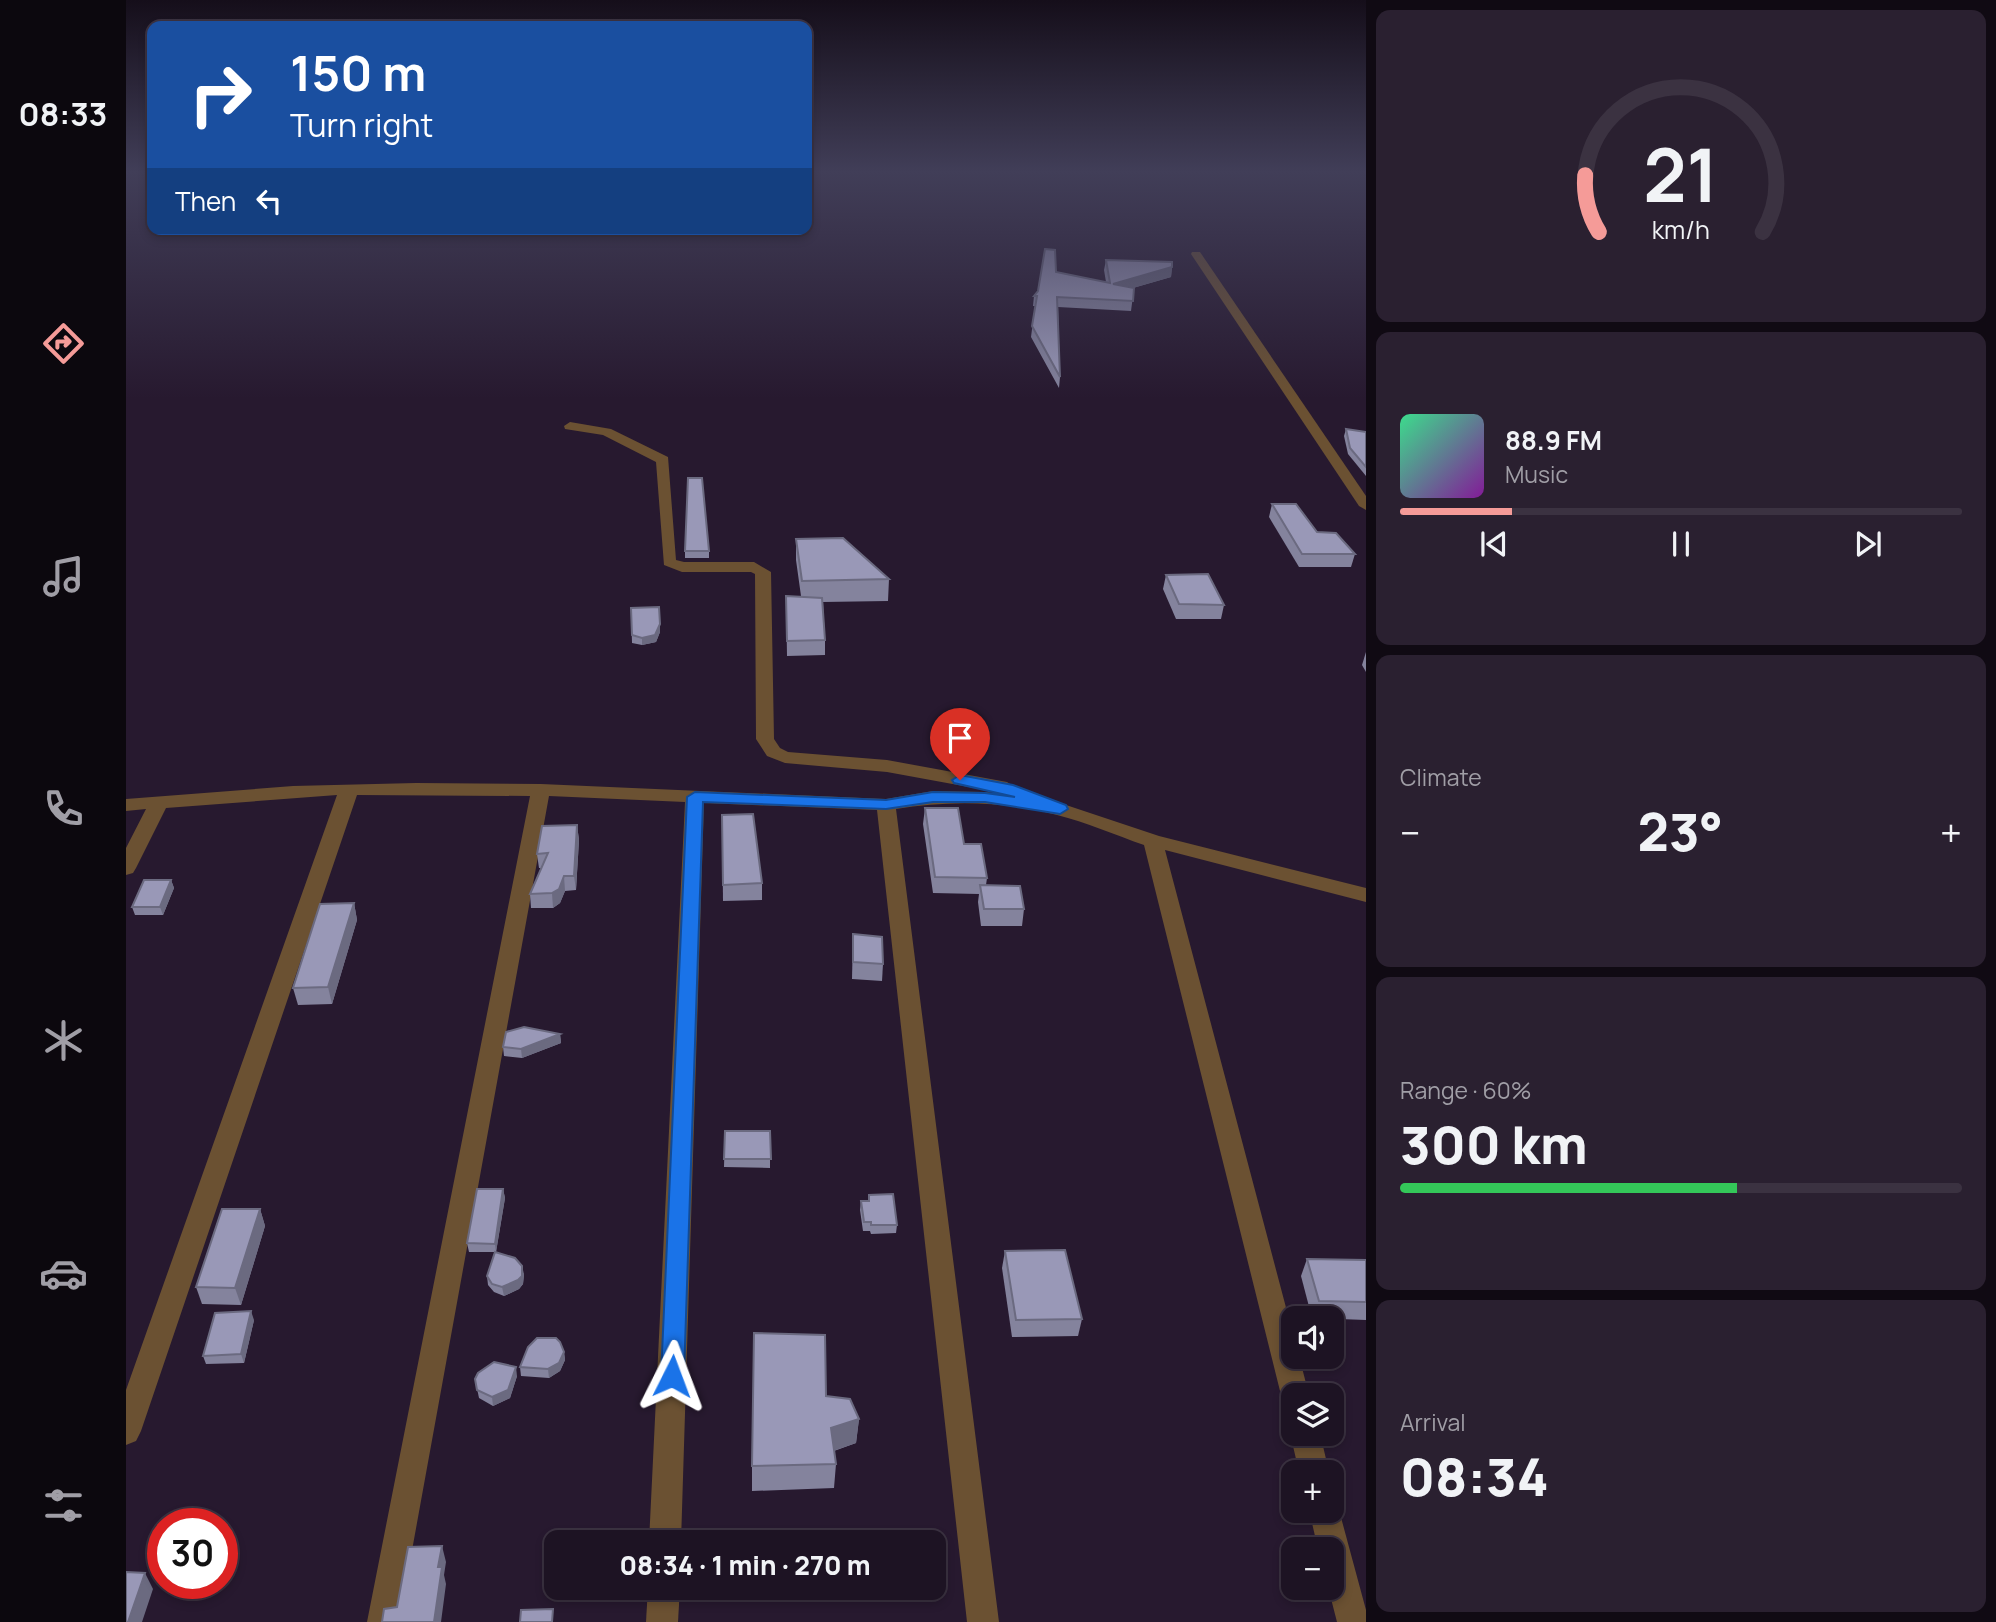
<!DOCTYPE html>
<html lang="en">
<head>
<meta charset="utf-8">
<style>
  :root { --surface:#1d1323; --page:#2a2030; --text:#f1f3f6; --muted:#a09ea6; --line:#3b3241; --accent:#f59b98 }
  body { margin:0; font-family:Manrope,sans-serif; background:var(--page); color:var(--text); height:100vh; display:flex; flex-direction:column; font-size:26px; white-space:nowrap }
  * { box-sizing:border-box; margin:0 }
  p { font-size:23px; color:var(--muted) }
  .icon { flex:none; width:38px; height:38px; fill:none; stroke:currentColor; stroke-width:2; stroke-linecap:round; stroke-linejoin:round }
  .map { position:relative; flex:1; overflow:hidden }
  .details { display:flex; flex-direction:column; gap:10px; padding:10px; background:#100a13; width:630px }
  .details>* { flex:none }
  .banner { position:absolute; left:21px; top:21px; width:665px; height:214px; border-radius:14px; box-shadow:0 4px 10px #0003,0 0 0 2px var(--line); background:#1a4fa0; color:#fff; overflow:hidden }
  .controls { position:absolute; left:1155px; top:1306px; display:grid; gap:14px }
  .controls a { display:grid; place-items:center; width:63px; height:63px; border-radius:14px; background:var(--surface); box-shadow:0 4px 10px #0003,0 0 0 2px var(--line); font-size:35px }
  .speed { position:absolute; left:21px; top:1508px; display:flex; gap:14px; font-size:35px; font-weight:700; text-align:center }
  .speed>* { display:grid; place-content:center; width:91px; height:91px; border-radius:50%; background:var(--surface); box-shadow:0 4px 10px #0003,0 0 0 2px var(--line); line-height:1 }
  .speed .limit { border:10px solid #d22; background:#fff; color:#111 }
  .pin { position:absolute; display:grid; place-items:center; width:60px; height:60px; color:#fff; margin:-72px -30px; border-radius:50% 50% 50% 0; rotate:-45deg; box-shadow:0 0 7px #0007 }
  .pin .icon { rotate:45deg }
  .me { position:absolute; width:77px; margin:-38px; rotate:3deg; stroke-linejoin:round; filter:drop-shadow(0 0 5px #0008) }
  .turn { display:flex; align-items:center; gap:24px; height:147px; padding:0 28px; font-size:32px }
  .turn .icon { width:91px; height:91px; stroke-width:2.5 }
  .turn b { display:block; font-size:49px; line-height:60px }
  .then { display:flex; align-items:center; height:66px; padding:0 28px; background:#0003; gap:14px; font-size:26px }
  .big { font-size:52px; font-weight:800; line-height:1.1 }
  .details .card { flex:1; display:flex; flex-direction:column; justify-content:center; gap:10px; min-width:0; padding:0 24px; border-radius:14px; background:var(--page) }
  .details .dial { align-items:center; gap:0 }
  .dial svg { height:182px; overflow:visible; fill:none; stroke:var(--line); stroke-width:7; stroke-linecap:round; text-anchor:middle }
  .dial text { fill:var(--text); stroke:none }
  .song { display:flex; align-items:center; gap:21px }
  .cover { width:84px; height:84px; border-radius:10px; background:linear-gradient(135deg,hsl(150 70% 55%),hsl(290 70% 35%)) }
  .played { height:7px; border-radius:4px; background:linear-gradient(90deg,var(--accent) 20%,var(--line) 20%) }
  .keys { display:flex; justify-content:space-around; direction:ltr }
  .heat { display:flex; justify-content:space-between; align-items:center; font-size:38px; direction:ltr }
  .charge { height:10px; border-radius:5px; background:linear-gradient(90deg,#34c759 60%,var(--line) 0) }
  .trip { position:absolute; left:418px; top:1530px; width:402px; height:70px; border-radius:14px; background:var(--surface); box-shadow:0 4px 10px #0003,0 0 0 2px var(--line); font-weight:800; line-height:70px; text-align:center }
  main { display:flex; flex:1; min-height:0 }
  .tabs { display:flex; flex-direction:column; width:126px; justify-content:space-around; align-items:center; background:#0c080e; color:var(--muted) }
  .tabs .icon { width:49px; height:49px }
  .tabs .on { color:var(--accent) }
  .tabs b { font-size:32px; color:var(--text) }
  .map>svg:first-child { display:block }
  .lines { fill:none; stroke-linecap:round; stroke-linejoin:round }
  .minor { fill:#6b5132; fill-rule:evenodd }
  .wall { fill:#84839d }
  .shaded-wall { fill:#6b6a80 }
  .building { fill:#9998b7; stroke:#6b6a80; stroke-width:2 }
  .route { fill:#1a73e8; stroke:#114b97; stroke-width:2 }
</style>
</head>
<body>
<main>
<nav class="tabs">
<b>08:33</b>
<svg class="icon on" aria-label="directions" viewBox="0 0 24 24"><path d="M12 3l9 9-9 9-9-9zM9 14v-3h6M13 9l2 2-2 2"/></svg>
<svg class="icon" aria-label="music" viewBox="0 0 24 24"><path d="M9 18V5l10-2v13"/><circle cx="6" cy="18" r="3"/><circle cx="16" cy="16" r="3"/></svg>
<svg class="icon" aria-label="phone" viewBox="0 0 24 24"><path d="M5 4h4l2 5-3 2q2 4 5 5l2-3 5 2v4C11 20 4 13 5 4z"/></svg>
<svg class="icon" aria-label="climate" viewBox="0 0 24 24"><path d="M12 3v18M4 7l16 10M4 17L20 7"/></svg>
<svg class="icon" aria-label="car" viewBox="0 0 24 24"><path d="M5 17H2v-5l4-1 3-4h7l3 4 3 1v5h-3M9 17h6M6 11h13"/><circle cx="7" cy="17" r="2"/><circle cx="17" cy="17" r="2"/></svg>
<svg class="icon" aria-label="filters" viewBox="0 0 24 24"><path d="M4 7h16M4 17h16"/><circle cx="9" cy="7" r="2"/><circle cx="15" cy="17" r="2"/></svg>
</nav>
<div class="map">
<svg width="1240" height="1622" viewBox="0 0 1240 1622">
  <rect width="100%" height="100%" fill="#27192f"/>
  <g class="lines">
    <g class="minor">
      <path d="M1066,252H1074L1240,496V510L1233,506L1065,254Z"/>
      <path d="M444,422L485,429L542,457L550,560L558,562H628L645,572L648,739L654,748L662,752L761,760L881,782L890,788L888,792L881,794L761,772L659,763L641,756L630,739L629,574L625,572H556L538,565L530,462L477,435L439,429L438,426Z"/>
      <path d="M290,783L415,784L760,799L807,791L859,792L934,803L1033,836L1240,888V902L1039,850L1167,1334V1356H1173L1183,1395H1167V1408L1159,1404L1155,1395L1018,845C989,835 960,822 931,815C879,801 823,800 770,809L873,1622H841L751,810L578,803L555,1542H523L559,802L423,796L273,1622H241L404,796L231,795L15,1431L10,1441L0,1445V1390L211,795L40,808L10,868L7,873L0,875V848L20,809L0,811V799L167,786Z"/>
      <path d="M1167,1426V1433H1194L1203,1472H1173L1164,1433Z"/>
      <path d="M1206,1498L1213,1510L1240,1610V1622H1211L1202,1587H1206V1549H1192L1183,1510H1206Z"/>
      <path d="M522,1587H554L552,1622H520Z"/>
    </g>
  </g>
  <g class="wall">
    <path d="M980,260L1046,267L1045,277L1007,288H1008L1005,311L932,307L934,377L933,388L905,337L909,306H907L908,296L980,282L978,270Z"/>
    <path d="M1220,429L1240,432V476L1222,454L1218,436Z"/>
    <path d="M1146,504L1229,554L1225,567H1173L1143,517Z"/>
    <path d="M670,539L763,579L762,601L697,602L699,640V655L661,656L660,596H675L670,560Z"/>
    <rect x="559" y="551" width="24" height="7"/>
    <path d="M1040,575L1098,605L1095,619H1050L1037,589Z"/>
    <path d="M505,608L534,632L530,642L516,645L506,643Z"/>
    <path d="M1240,652V672L1236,665Z"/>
    <path d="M799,808L838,844L861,878L860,885L898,909L896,926H855L852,902L853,894L807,893L797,824Z"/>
    <path d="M596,815L636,883V900L597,901Z"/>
    <path d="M451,825L453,840L450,890L439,891L434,903L427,908H405L404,894L415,868H413L411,854Z"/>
    <path d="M45,880L48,888L37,915H9L6,907Z"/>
    <path d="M228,903L231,920L206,1004L172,1005L167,988Z"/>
    <path d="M727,934L757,964L756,981L726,979Z"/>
    <path d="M434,1034L435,1043L396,1058L378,1056L377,1047Z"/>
    <path d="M599,1131H644V1168L598,1167Z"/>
    <path d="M377,1189L379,1198L370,1252L398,1274L397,1284L393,1289L378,1296L368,1292L362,1285L361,1276L369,1252H343L341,1243Z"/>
    <path d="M743,1195L771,1225L770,1233L745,1234L744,1231H737L734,1210L735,1201H742Z"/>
    <path d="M134,1209L139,1226L115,1305L76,1304L70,1287Z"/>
    <path d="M879,1251L956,1319L952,1336L886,1337L876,1268Z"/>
    <path d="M1181,1259L1240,1260V1320L1186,1318L1175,1276Z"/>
    <path d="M128,1320L118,1363L80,1364L77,1356Z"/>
    <path d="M438,1352L439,1360L434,1371L423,1378L395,1376L394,1367Z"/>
    <path d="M391,1376L384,1398L367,1406L353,1398L349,1379Z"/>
    <path d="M700,1396L733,1419L730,1443L708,1451L710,1464L708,1488L626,1491V1466Z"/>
  </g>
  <g class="shaded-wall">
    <path d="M1046,267L1045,277L986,294L987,284Z"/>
    <path d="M534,624V632L530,642L516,645V638Z"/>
    <path d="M451,825L453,840L450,890L448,876Z"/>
    <path d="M438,876L439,891L434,903L427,908L426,893Z"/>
    <path d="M45,880L48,888L37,915L34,907Z"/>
    <path d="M228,903L231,920L206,1004L202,987Z"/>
    <path d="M434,1034L435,1043L396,1058L395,1049Z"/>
    <path d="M377,1189L379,1198L370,1252L369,1244Z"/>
    <path d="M134,1209L139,1226L115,1305L109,1288Z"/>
    <path d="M396,1266L398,1274L397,1284L393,1289L378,1296L376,1287Z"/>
    <path d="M125,1311L128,1320L118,1363L115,1354Z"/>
    <path d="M438,1352L439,1360L434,1371L423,1378L422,1369Z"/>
    <path d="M390,1367L391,1376L384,1398L367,1406L366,1397Z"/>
    <path d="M733,1419L730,1443L704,1452L705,1428Z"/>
    <path d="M316,1546L320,1562L318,1575L320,1584L315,1622H308L312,1567Z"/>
    <path d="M19,1573L27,1589L16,1622H2Z"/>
  </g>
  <g class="building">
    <path d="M919,249L929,250L930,272L984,283L980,260L1046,262V267L987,284L1008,288L1007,301L931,297L934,377L906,326L911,296H908L912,291Z"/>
    <path d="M1220,429L1240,432V467L1224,448Z"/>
    <path d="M562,478H576L583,551H559Z"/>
    <path d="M1146,504H1170L1191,532L1210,533L1229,554H1176Z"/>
    <path d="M717,538L763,579L676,581L670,539Z"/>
    <path d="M1082,574L1098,605L1053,604L1040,575Z"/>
    <path d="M660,596L696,598L699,640L661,641Z"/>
    <path d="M533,607L534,624L529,635L516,638L506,635L505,608Z"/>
    <path d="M799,808H832L838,844H855L861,878L809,877Z"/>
    <path d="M627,814L636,883L597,885L596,815Z"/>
    <path d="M451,825L448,876H438L433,889L426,893L404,894L422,853L411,854L416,826Z"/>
    <path d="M18,880H45L34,907H6Z"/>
    <path d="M854,885L894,886L898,909H858Z"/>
    <path d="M228,903L202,987L167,988L194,904Z"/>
    <path d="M727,934L756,937L757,964L727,962Z"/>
    <path d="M398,1027L434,1034L395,1049L377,1047L380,1032Z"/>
    <path d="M599,1131H644L645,1159H598Z"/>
    <path d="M351,1189H377L369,1244L341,1243Z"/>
    <path d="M767,1194L771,1225H745V1222H738L735,1201H743V1195Z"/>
    <path d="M96,1209H134L109,1288L70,1287Z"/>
    <path d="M939,1250L956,1319L890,1320L879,1251Z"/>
    <path d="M369,1252L389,1258L396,1266V1276L392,1280L376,1287L366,1284L361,1276Z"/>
    <path d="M1181,1259L1240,1260V1302L1193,1301Z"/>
    <path d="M125,1311L115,1354L77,1356L89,1313Z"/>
    <path d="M628,1333L699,1335L700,1396L724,1399L733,1419L705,1428L710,1464L626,1466Z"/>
    <path d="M411,1338H430L434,1342L438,1352L433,1363L422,1369L394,1367L402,1347Z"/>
    <path d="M368,1362L390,1367L382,1390L366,1397L351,1390L349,1379L352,1373Z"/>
    <path d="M316,1546L312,1567H316L308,1622H256L258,1609L271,1607L282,1547Z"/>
    <path d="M0,1572L19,1573L2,1622H0Z"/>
    <path d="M427,1609L426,1622H394L395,1610Z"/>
  </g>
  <linearGradient id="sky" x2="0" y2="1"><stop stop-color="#150e1a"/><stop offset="0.43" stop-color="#413e58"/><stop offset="1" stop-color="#413e58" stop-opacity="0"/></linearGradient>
  <rect width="1240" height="399" fill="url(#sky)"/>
  <path class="route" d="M834,775L887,785L940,805L942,809L934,814L859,802H807L760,809L577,802L558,1376L555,1383L546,1386L538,1383L535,1376L561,797L569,792L760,800L807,792L859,793L889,797L828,783L826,780Z"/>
</svg>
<div class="controls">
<a><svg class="icon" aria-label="sound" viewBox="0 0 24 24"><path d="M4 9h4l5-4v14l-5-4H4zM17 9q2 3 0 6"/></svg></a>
<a><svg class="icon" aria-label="layers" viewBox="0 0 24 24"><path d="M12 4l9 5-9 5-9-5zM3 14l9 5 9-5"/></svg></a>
<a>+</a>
<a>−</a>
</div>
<div class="speed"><div class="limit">30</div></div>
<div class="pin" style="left:834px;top:780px;background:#d93025"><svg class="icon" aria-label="arrive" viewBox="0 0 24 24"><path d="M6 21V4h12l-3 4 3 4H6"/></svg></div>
<svg class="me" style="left:546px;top:1376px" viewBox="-20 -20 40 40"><path d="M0-17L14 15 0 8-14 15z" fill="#1a73e8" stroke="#fff" stroke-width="4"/></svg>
<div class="trip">08:34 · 1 min · 270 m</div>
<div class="banner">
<div class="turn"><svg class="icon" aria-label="right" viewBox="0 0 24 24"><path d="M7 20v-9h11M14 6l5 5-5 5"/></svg><div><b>150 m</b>Turn right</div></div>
<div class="then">Then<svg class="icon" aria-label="left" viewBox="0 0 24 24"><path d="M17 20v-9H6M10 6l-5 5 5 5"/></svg></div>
</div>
</div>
<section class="details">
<div class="card dial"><svg viewBox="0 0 100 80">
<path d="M14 69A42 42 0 1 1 86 69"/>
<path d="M14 69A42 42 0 0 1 8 44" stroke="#f59b98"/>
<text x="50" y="56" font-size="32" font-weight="700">21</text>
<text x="50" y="72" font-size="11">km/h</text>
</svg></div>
<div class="card">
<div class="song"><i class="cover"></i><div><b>88.9 FM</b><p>Music</p></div></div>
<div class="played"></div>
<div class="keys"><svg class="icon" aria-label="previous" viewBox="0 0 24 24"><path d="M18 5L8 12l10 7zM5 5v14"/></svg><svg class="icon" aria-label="pause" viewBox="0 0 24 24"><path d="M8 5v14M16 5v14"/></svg><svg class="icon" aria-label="next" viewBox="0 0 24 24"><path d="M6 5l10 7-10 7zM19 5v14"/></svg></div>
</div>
<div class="card"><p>Climate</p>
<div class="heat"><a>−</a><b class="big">23°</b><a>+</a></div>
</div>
<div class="card"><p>Range · 60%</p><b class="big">300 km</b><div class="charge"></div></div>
<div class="card"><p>Arrival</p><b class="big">08:34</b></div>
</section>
</main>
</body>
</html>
